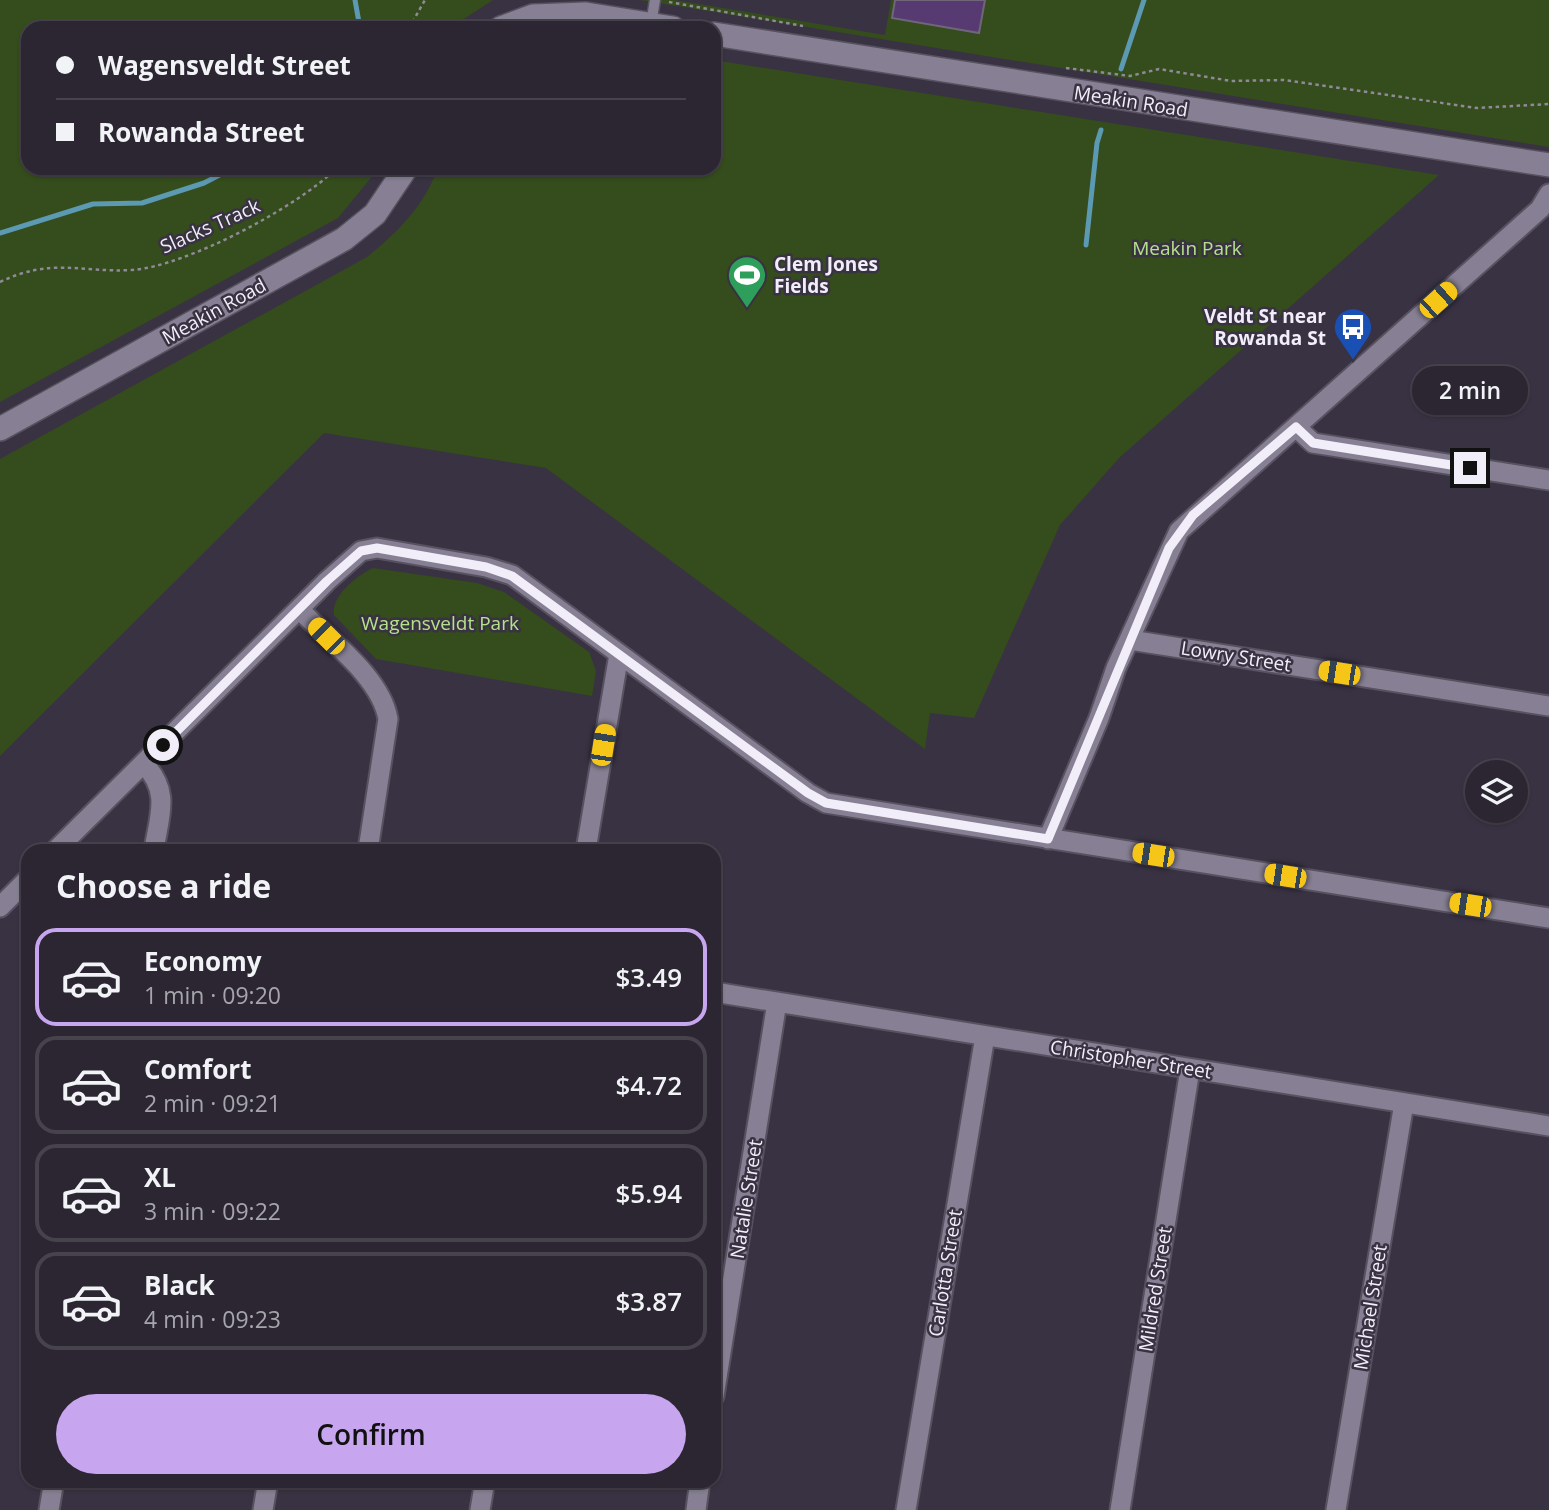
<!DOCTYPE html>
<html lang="en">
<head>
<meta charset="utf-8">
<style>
	body { margin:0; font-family:"Open Sans",sans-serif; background:#37323e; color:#f1f3f6; height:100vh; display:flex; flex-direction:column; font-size:26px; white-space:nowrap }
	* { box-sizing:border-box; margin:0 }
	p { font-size:23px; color:#a6a5ac }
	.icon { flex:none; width:38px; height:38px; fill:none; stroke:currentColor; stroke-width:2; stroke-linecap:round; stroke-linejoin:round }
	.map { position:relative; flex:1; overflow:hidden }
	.details { position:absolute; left:21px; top:844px; width:700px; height:644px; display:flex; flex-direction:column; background:#2b2632; border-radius:21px; box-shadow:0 2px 5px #0004,0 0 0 2px #47434d }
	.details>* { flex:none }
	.hud { position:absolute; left:21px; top:21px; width:700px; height:154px; border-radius:21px; box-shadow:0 2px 5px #0004,0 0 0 2px #47434d; display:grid; align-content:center; height:154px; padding:0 35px; background:#2b2632 }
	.fabs { position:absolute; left:1465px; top:760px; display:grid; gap:14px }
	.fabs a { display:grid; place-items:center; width:63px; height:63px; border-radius:50%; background:#2b2632; box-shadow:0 2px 5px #0004,0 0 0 2px #47434d; font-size:35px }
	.end { position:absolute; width:32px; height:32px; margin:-16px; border:9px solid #f2eef9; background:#111; box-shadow:0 0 0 4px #111 }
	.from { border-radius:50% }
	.bubble { position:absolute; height:49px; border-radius:24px; background:#2b2632; box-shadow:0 2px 5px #0004,0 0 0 2px #47434d; font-size:23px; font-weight:600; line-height:49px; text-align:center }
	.car { position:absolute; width:21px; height:42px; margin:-21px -10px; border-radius:9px; box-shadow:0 0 5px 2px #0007; background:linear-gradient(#f5c518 24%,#345 0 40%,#f5c518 0 76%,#345 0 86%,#f5c518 0) }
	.hud b { display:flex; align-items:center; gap:24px; height:66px; font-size:26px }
	.hud b+b { border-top:2px solid #47434d }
	.hud i { width:18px; height:18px; background:#f1f3f6 }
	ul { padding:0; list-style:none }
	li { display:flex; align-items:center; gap:21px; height:98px; margin:0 14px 10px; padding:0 21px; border:4px solid #47434d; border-radius:21px }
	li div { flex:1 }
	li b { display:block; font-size:26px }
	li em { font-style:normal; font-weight:600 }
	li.on { border-color:#c7a6ef }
	li>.icon { width:63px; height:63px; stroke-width:1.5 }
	h2 { padding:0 35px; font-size:32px; line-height:84px }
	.cta { display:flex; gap:14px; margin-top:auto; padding:14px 35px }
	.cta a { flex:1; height:80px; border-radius:42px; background:#c7a6ef; color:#111; font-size:28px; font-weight:600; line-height:80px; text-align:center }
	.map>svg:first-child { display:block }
</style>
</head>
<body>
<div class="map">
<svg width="1549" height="1510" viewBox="0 0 1549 1510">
	<rect width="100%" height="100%" fill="#393243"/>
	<path fill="#354c1c" d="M0 0H493L450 28H28V168H379L338 218 0 402Z
		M640 0H675L885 35 891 0H895L892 18 978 33 985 0H1549V147Z
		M714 60 1439 175 1119 458 1060 525 974 718 930 713 925 749 546 468 324 433 0 756V459L367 257C399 231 423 207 438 168H714Z
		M373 568 477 583 504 592 589 652 596 671 592 696 376 659 334 615C331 596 356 576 373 568Z"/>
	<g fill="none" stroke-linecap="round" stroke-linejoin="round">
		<path stroke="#5c99b2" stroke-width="5" d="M355 0 360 28
			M1121 69 1144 0
			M0 233 93 204 142 203 204 183 233 168
			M1086 245 1097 143 1101 130"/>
	</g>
	<path fill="#563a71" stroke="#6f6679" stroke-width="2" d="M895 0H985L979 33 892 18Z"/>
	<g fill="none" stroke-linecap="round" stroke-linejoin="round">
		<g stroke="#575160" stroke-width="13">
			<path id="service" d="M651 24 655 0"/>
		</g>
		<g stroke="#575160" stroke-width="23">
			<path id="minor" d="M1296 427 1313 443 1549 480
				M299 609C329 640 381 677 388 719L368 850
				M1130 640 1549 706
				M144 764C171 792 159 816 154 850
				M1048 839 1099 718 1116 668 1179 531 1540 209 1549 194
				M56 850 327 581 361 551 377 548 486 567 512 575 808 793 826 803 1549 918
				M586 850 619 654
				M0 907 28 879
				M714 992 1549 1126
				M714 1396 777 1002
				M49 1510 54 1480
				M263 1510 268 1480
				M480 1510 485 1480
				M696 1510 700 1480
				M906 1510 985 1036
				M1120 1510 1190 1069
				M1336 1510 1404 1103"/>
		</g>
		<g stroke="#575160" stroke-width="26">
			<path id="tertiary" d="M501 28 533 16 586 14 673 28
				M714 34 1549 165
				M0 429 344 239 375 214 406 168"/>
		</g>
		<path stroke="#8f8a98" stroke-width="2.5" stroke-dasharray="3.5 3.5" stroke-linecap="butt" d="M669 2 803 26
			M409 28 425 0
			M1066 68 1130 76 1159 69 1231 81 1284 80 1477 108 1549 104
			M0 282C52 257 81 273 132 270 187 266 297 207 337 168"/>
		<use href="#service" stroke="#878094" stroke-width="10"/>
		<use href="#minor" stroke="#878094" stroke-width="19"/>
		<use href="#tertiary" stroke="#878094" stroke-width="23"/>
	</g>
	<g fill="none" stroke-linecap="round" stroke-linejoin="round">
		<path stroke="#f2eef9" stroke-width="9" d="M163 745 327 581 361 551 377 548 486 567 512 576 808 793 826 803 1048 839 1169 548 1193 515 1296 427 1313 443 1470 468"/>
	</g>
	<defs>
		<g id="stadium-pin" transform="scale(2.0125)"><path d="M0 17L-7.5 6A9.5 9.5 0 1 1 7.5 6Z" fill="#2e9e5b" stroke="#393243"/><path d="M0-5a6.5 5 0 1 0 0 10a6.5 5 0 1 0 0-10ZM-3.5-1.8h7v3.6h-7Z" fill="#fff"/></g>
		<g id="bus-pin" transform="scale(2.0125)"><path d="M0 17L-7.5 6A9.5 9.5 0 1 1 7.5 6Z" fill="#1a4fb4" stroke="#393243"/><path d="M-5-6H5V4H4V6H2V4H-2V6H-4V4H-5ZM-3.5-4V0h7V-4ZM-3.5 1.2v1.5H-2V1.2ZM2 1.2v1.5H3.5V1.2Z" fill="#fff"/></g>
	</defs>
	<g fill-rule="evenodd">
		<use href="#stadium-pin" x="747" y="275"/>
		<use href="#bus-pin" x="1353" y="327"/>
	</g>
	<g text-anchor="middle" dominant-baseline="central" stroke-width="5" stroke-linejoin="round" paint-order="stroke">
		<g font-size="19" fill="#f2eef9" stroke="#393243">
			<text transform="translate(1131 101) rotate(9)">Meakin Road</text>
			<text transform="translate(210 226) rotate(-24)">Slacks Track</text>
			<text transform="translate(214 311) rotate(-29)">Meakin Road</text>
			<text transform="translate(1236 656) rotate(9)">Lowry Street</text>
			<text transform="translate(1131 1059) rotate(9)">Christopher Street</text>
			<text transform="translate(746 1199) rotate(-81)">Natalie Street</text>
			<text transform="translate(945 1273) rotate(-81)">Carlotta Street</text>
			<text transform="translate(1155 1289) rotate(-81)">Mildred Street</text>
			<text transform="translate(1370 1307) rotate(-81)">Michael Street</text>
		</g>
		<g font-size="19" fill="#b5e18a" stroke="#393243">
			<text x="1187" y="248">Meakin Park</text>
			<text x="440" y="623">Wagensveldt Park</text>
		</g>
		<g font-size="19" font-weight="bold" fill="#f2eef9" stroke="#393243" text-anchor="start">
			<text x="774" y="264">Clem Jones<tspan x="774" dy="22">Fields</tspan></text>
			<text x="1326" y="316" text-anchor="end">Veldt St near<tspan x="1326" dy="22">Rowanda St</tspan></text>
		</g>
	</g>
</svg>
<div class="fabs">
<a><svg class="icon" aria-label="layers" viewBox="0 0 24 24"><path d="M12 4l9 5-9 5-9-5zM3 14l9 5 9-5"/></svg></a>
</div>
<i class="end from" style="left:163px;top:745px"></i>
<i class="end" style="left:1470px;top:468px"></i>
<div class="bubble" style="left:1412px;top:366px;width:116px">2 min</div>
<i class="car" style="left:1438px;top:300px;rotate:48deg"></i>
<i class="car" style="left:326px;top:636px;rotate:315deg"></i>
<i class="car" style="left:1339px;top:673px;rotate:279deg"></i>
<i class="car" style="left:603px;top:745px;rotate:9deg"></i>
<i class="car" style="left:1153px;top:855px;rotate:279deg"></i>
<i class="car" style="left:1285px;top:876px;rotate:279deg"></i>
<i class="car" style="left:1470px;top:905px;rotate:279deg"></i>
<div class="hud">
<b><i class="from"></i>Wagensveldt Street</b>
<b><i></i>Rowanda Street</b>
</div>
<section class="details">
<h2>Choose a ride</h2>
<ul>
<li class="on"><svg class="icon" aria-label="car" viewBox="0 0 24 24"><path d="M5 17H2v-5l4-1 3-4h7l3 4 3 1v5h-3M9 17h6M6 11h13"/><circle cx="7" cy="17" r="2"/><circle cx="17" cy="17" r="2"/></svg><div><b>Economy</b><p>1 min · 09:20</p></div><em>$3.49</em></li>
<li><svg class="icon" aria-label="car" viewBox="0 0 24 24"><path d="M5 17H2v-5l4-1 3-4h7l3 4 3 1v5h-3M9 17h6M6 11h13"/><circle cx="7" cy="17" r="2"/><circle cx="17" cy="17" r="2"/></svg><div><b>Comfort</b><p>2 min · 09:21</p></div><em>$4.72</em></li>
<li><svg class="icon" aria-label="car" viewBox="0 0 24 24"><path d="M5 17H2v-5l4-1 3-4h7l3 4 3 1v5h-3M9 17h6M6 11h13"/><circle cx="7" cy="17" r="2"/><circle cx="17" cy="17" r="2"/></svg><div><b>XL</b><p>3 min · 09:22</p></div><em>$5.94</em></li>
<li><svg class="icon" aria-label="car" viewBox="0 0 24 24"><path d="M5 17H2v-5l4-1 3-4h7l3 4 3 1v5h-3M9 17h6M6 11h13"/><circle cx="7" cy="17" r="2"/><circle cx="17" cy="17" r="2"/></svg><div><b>Black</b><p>4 min · 09:23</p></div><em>$3.87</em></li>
</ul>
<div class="cta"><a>Confirm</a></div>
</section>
</div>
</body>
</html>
